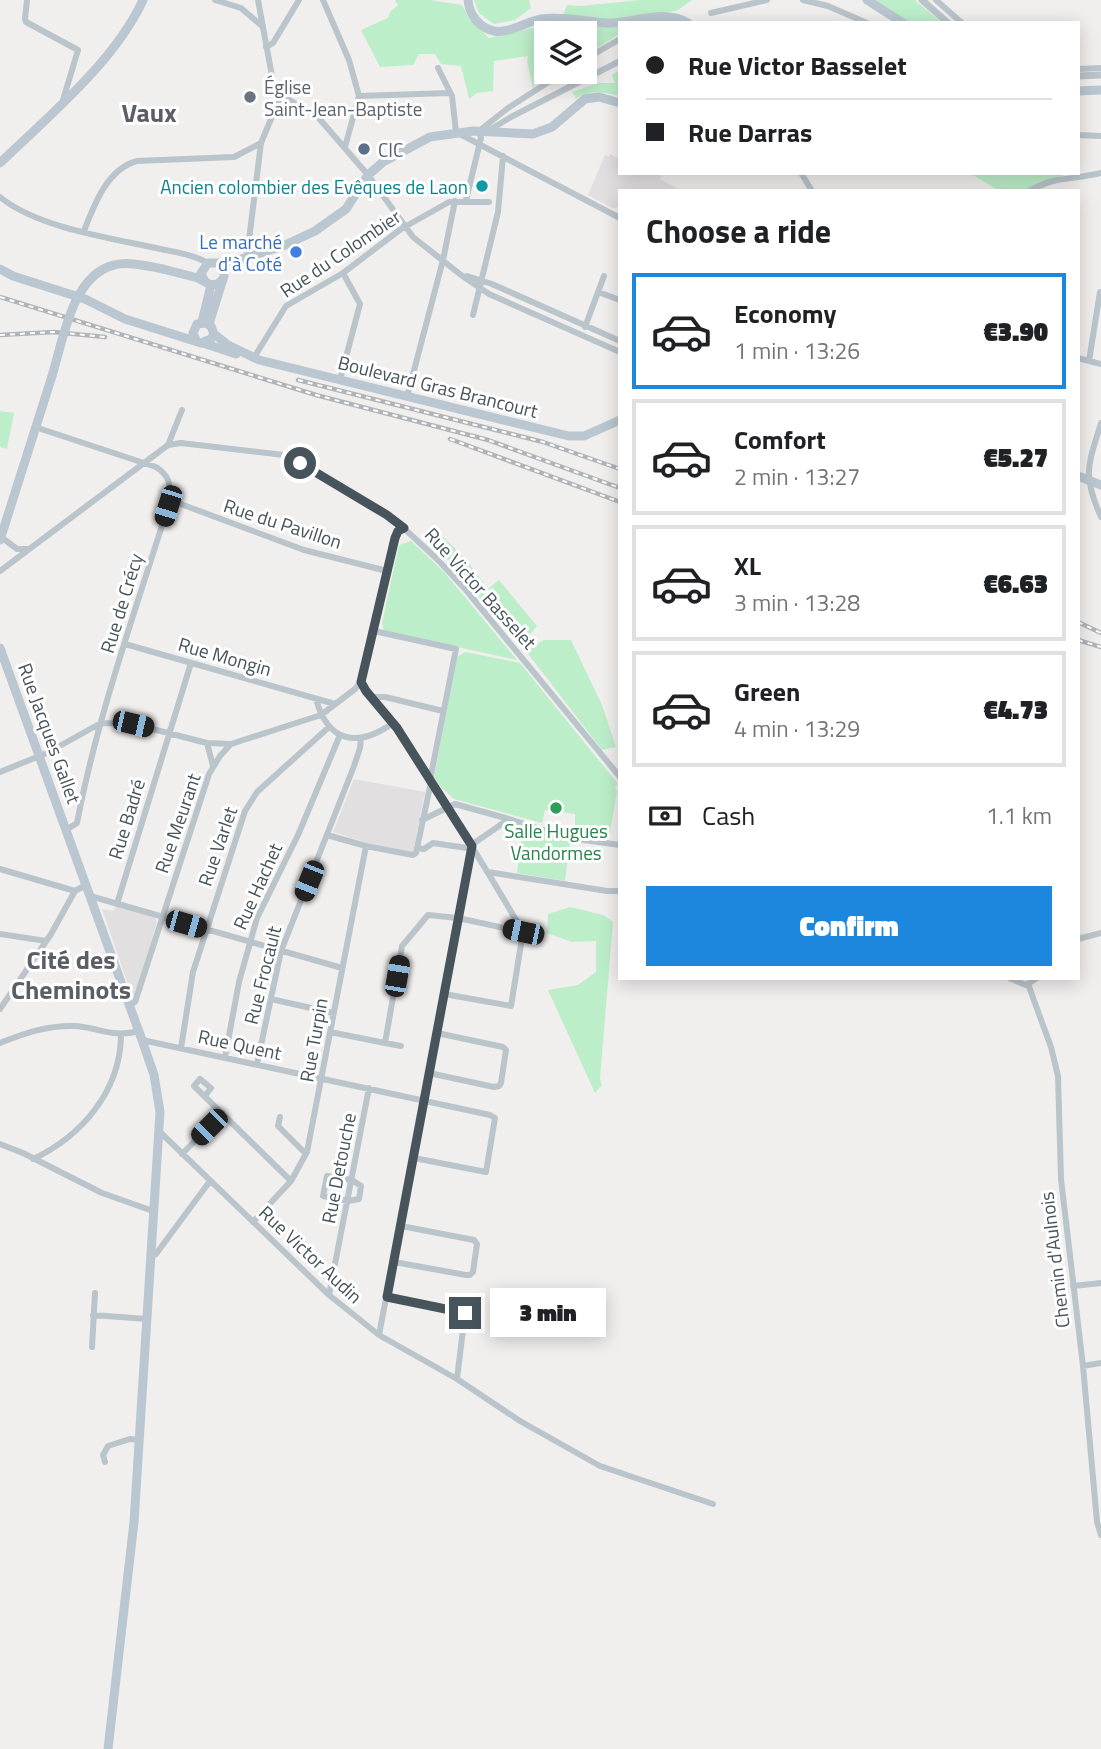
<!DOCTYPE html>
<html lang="en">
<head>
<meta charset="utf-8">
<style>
	body { margin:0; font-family:"Titillium Web",sans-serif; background:#f6f6f6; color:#202124; height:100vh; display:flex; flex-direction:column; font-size:26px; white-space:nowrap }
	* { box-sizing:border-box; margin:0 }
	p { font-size:23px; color:#757577 }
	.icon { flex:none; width:38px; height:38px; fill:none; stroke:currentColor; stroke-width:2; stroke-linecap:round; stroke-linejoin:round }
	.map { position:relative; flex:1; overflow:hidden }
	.panel { position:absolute; left:618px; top:189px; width:462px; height:791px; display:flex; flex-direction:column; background:#fff; border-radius:0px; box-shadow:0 4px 18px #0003 }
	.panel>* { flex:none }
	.banner { position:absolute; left:618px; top:21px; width:462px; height:154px; border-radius:0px; box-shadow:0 4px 18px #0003; display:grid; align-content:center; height:154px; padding:0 28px; background:#fff }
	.buttons { position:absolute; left:534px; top:21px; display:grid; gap:14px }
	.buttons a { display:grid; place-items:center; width:63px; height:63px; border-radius:0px; background:#fff; box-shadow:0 4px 18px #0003; font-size:35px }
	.end { position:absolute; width:32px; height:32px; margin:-16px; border:9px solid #47545b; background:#fff; box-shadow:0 0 0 4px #fff }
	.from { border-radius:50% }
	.bubble { position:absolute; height:49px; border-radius:0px; background:#fff; box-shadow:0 4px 18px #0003; font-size:23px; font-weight:800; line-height:49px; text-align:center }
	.car { position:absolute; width:21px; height:42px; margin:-21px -10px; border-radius:9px; box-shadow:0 0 5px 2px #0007; background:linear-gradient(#222 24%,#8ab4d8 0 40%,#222 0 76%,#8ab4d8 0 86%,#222 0) }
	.banner b { display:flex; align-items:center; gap:24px; height:66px; font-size:26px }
	.banner b+b { border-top:2px solid #e0e0e0 }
	.banner i { width:18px; height:18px; background:#202124 }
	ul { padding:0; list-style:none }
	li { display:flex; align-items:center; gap:21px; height:116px; margin:0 14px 10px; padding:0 14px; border:4px solid #e0e0e0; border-radius:0px }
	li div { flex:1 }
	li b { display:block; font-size:26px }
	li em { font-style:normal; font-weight:800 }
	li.on { border-color:#1c87dd }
	li>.icon { width:63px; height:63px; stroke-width:1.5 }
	h2 { padding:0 28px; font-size:32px; line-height:84px }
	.pay { display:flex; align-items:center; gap:18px; height:77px; padding:0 28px; font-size:26px }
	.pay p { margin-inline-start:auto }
	.action { display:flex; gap:14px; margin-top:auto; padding:14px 28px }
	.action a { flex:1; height:80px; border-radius:0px; background:#1c87dd; color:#fff; font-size:28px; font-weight:800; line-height:80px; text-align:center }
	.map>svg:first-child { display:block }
</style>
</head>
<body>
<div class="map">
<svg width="1101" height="1749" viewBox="0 0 1101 1749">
	<rect width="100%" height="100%" fill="#f1eeee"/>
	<path fill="#e2dfe0" d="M610 154 619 159 620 173H663L660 179 678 189 677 191H620L619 207 612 208 588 195 605 155 609 157Z
		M354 779 425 792 413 852 367 843 333 832Z
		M115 905 154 917 157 922 135 996H132L102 909 114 911Z"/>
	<path fill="#bdeeca" d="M395 0H430L462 5 469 18 489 38 561 21 567 5 581 6 639 0H692L678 10 620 23 619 34 585 56 584 33H546V72H560L555 75 549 73 537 82 533 88 527 61 528 56 494 61 493 91 477 93 469 99 461 66 441 64 435 54H419L413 65 380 67 361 30 388 18 390 12 398 5Z
		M474 0H529L531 8 515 20 494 24 479 13Z
		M874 0H915L942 23H910Z
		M619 70V96C603 92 590 90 576 99L572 92 598 83H615L612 75Z
		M970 173H1067L1040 191H999Z
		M0 411 14 413 7 449 0 447Z
		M443 537 463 556 488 589 499 580 537 626 521 645 441 552 429 541Z
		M411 541 444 572 517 660 384 631 382 623 399 545Z
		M544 640H571L602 705 616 747 602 750 526 651Z
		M465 652 520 663 618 784 615 787 617 791 609 838 575 833V814L545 810 542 823 454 799 441 787 434 777 457 657Z
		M532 828 570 842 565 881 517 873 523 830 529 831Z
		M570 907 603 915 613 922 600 1079 602 1085 595 1093 548 990 578 985 596 972V941L572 942 547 933 548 914Z"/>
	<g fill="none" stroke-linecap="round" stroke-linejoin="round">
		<path stroke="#bac4cb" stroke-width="6" d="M27 0 25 19 26 22 78 50 63 100
			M215 0 241 8 262 26
			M258 0 274 87 281 95 317 116 368 175 413 237 461 275 489 294 620 352
			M323 0 349 60 359 96 345 147
			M803 0 828 6 867 23
			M936 0 962 23
			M711 13 767 0
			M266 47 273 43 299 0
			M584 60 620 39
			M438 68 452 96 456 132 620 218
			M1078 69 1101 68
			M359 96 449 93
			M488 131 511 117 620 61
			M1078 135 1101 136
			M801 173 812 191
			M1029 191C1054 176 1074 180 1101 173
			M0 197C36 227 109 238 156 248 174 252 192 254 208 263
			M466 200 481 138 479 131 508 108 564 72
			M84 231C94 205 107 169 137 161L234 157 261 143
			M247 256 261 143 281 95
			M467 276 492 284 620 341
			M598 292 620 300
			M473 315 498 212 503 156
			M585 327 604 276
			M1078 358 1101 364
			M253 359 286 306 343 273 401 229 449 202H489
			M1089 361 1100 292
			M340 380 360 304 343 273
			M407 397 443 260 455 201
			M1101 423C1088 466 1082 474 1101 517
			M35 427 156 467C170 476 170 484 170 500 137 607 98 713 77 823L66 830
			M168 445 182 410
			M170 500 304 550 387 571
			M404 528 398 531 395 538 361 682C371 700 387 712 397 729 441 796 483 863 523 932
			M1 537 17 549H29
			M0 571 168 445 181 443 284 455 395 520 437 559 466 590 620 777
			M374 631 456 649 430 780
			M125 644 335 704
			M371 697H385L443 711
			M316 699C328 743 358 748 393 723
			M207 743 213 766
			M0 772 47 753 101 723 133 724 207 743 231 744
			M422 820 455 804 509 819
			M327 835 366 846 413 855 416 853 431 782
			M417 848 424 849 433 843 467 848 509 819 569 838 620 845
			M0 869 75 891 86 885
			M488 872 607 891H620
			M90 896 342 968
			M117 904 191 663
			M0 934 46 941
			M1078 939 1101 933
			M1009 978 1026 985 1037 978
			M1028 984 1051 1047 1058 1076 1061 1179 1083 1366 1097 1522 1101 1535
			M444 994 511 1006 523 932
			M271 999 333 1013
			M130 1005 135 1002 209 774 220 756 231 744 321 715 355 689 361 682
			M0 1009 51 934 75 891
			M330 1032 385 1043 402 946 428 915 458 918 523 932
			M142 1040 490 1115 495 1118 486 1172 414 1158
			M0 1043C25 1033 48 1025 75 1026 101 1028 112 1038 139 1031
			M385 1043 401 1046
			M181 1048 193 972 245 811 257 792 329 727
			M225 1057 239 982 257 918 298 835 340 735
			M257 1064 281 951 354 766 360 748 361 739
			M429 1073 494 1087 499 1086 501 1083 506 1050 503 1047 437 1033
			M205 1096 211 1088 200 1079 194 1086 291 1181
			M280 1117 278 1126 303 1151 307 1152
			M160 1132 329 1295 379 1335 457 1379 520 1421 600 1466 713 1504
			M0 1144 23 1153 102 1193 153 1211
			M182 1154 222 1113
			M33 1159C82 1136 120 1091 121 1036
			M327 1176 352 1180 361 1186 359 1199 348 1201 323 1196Z
			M253 1222 291 1181 307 1152 366 846
			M151 1257 156 1254 210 1181
			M394 1262 466 1275H470L473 1272 477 1244 474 1240 401 1226
			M1073 1286 1101 1283
			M329 1295 369 1088
			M387 1297 465 1313 457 1379
			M93 1315 147 1319
			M379 1335 472 846
			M92 1347 95 1293
			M1083 1366 1101 1363
			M105 1462 103 1455 108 1446 130 1439 139 1440"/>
		<path stroke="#bac4cb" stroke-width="7" d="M922 0 948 23
			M1078 76 1101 75"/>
		<path stroke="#bac7d0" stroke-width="9" d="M468 0C469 14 479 28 494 31 510 34 526 21 542 19 564 16 586 22 607 23 634 24 663 8 688 23
			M867 0 903 23
			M1078 91 1101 90
			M0 163C49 116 115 61 143 0
			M0 269 13 276 85 299 125 319 201 343 211 339 214 334 211 326 205 323 197 324 193 333 196 340
			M163 269 198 278 211 285 218 284 223 279
			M205 282 201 273 208 263H229L283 246 315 231 346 209 368 175 383 162 430 137 473 131 533 134 552 127 585 99 599 97 620 103
			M202 322 211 285
			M209 324 224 276 223 267 218 263
			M214 334 228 345 259 360 569 436H584L620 420
			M203 343 236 354
			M1078 476 1101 485
			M0 540 52 376
			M0 648 142 1040 154 1075 160 1112 134 1522 108 1749"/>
		<g stroke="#b0b4b8" stroke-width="4.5">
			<path id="rail" d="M0 297 316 395 488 440 620 488
				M0 335 54 332 105 337
				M298 380 543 442 620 469
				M450 439 620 502
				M1078 622 1101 633
				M1078 640 1101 647"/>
		</g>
		<use href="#rail" stroke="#fff" stroke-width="2" stroke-dasharray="5" stroke-linecap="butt"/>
		<path stroke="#bac7d0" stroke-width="9" d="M52 376C63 341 72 275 114 265 129 261 147 266 163 269"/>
	</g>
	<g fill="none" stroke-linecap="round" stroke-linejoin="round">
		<path stroke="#47545b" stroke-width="9" d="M300 463 387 515 404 528 398 531 395 538 361 682 366 691 397 728 472 846 387 1297 465 1313"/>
	</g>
	<circle fill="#6b7280" stroke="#fff" stroke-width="2.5" cx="250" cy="97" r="7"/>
	<circle fill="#5c6f8a" stroke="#fff" stroke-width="2.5" cx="364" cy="149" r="7"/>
	<circle fill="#0f9aa8" stroke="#fff" stroke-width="2.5" cx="482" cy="186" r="7"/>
	<circle fill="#3f7fe0" stroke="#fff" stroke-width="2.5" cx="296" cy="252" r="7"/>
	<circle fill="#2e9e5b" stroke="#fff" stroke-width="2.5" cx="556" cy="808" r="7"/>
	<g text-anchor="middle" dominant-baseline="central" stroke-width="6" stroke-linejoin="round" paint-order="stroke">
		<g font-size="19" fill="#5b616d" stroke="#fff" text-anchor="start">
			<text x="264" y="86">Église<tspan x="264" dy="22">Saint-Jean-Baptiste</tspan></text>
		</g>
		<g font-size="19" fill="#4e5e75" stroke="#fff" text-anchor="start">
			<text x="378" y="149">CIC</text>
		</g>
		<g font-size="19" fill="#0d838f" stroke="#fff" text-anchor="end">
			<text x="468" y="186">Ancien colombier des Evêques de Laon</text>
		</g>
		<g font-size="19" fill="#366cbe" stroke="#fff" text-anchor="end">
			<text x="282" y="241">Le marché<tspan x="282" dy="22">d'à Coté</tspan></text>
		</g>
		<g font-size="19" fill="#47545b" stroke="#fff">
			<text transform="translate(340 253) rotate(-34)">Rue du Colombier</text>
			<text transform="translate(438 386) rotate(14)">Boulevard Gras Brancourt</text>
			<text transform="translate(283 523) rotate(18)">Rue du Pavillon</text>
			<text transform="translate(481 588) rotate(48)">Rue Victor Basselet</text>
			<text transform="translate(121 603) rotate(-73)">Rue de Crécy</text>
			<text transform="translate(225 656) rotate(16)">Rue Mongin</text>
			<text transform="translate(50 733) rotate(70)">Rue Jacques Gallet</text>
			<text transform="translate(126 819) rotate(-73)">Rue Badré</text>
			<text transform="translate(177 823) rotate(-71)">Rue Meurant</text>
			<text transform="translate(217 846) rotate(-71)">Rue Varlet</text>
			<text transform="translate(257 886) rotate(-66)">Rue Hachet</text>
			<text transform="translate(262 975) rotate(-76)">Rue Frocault</text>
			<text transform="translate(313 1040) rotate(-80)">Rue Turpin</text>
			<text transform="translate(240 1044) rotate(12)">Rue Quent</text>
			<text transform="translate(338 1168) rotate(-79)">Rue Detouche</text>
			<text transform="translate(311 1254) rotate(43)">Rue Victor Audin</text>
			<text transform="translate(1054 1260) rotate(-97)">Chemin d'Aulnois</text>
		</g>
		<g font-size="19" fill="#27864d" stroke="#fff">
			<text x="556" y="830">Salle Hugues<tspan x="556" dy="22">Vandormes</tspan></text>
		</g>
		<g font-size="26" font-weight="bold" fill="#5b5f63" stroke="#fff">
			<text x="149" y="112">Vaux</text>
			<text x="71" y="959">Cité des<tspan x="71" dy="30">Cheminots</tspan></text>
		</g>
	</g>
</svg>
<div class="buttons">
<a><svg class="icon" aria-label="layers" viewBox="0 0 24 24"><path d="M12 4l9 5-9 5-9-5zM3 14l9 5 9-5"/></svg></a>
</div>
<i class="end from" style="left:300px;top:463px"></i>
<i class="end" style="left:465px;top:1313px"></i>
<div class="bubble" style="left:490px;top:1288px;width:116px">3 min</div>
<i class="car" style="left:168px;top:506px;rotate:197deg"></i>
<i class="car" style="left:133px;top:724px;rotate:103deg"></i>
<i class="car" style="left:309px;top:881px;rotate:202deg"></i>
<i class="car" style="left:186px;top:924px;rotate:106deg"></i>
<i class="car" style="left:523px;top:932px;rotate:282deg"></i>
<i class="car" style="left:397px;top:976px;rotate:10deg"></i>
<i class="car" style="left:209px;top:1127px;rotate:225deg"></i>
<div class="banner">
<b><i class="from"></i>Rue Victor Basselet</b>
<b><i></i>Rue Darras</b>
</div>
<section class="panel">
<h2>Choose a ride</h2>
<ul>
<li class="on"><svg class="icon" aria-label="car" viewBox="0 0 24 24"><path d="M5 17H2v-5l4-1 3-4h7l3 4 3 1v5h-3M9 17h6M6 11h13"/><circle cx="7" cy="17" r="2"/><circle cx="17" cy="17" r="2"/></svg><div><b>Economy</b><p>1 min · 13:26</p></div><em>€3.90</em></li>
<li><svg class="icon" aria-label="car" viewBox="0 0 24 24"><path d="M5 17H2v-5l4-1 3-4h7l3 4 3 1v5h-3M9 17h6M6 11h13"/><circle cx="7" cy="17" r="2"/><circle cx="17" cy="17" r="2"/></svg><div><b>Comfort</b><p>2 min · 13:27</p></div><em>€5.27</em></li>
<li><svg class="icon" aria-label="car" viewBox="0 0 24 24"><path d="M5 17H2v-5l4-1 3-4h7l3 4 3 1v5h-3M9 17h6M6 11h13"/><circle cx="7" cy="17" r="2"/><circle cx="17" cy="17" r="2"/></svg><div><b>XL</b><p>3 min · 13:28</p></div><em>€6.63</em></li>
<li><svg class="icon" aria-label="car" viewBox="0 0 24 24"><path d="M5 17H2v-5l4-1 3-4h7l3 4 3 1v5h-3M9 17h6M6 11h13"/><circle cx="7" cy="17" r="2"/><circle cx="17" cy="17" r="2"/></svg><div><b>Green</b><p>4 min · 13:29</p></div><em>€4.73</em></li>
</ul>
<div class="pay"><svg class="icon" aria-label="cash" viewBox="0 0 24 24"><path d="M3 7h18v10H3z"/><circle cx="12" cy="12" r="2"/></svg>Cash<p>1.1 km</p></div>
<div class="action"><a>Confirm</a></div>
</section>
</div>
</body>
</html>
